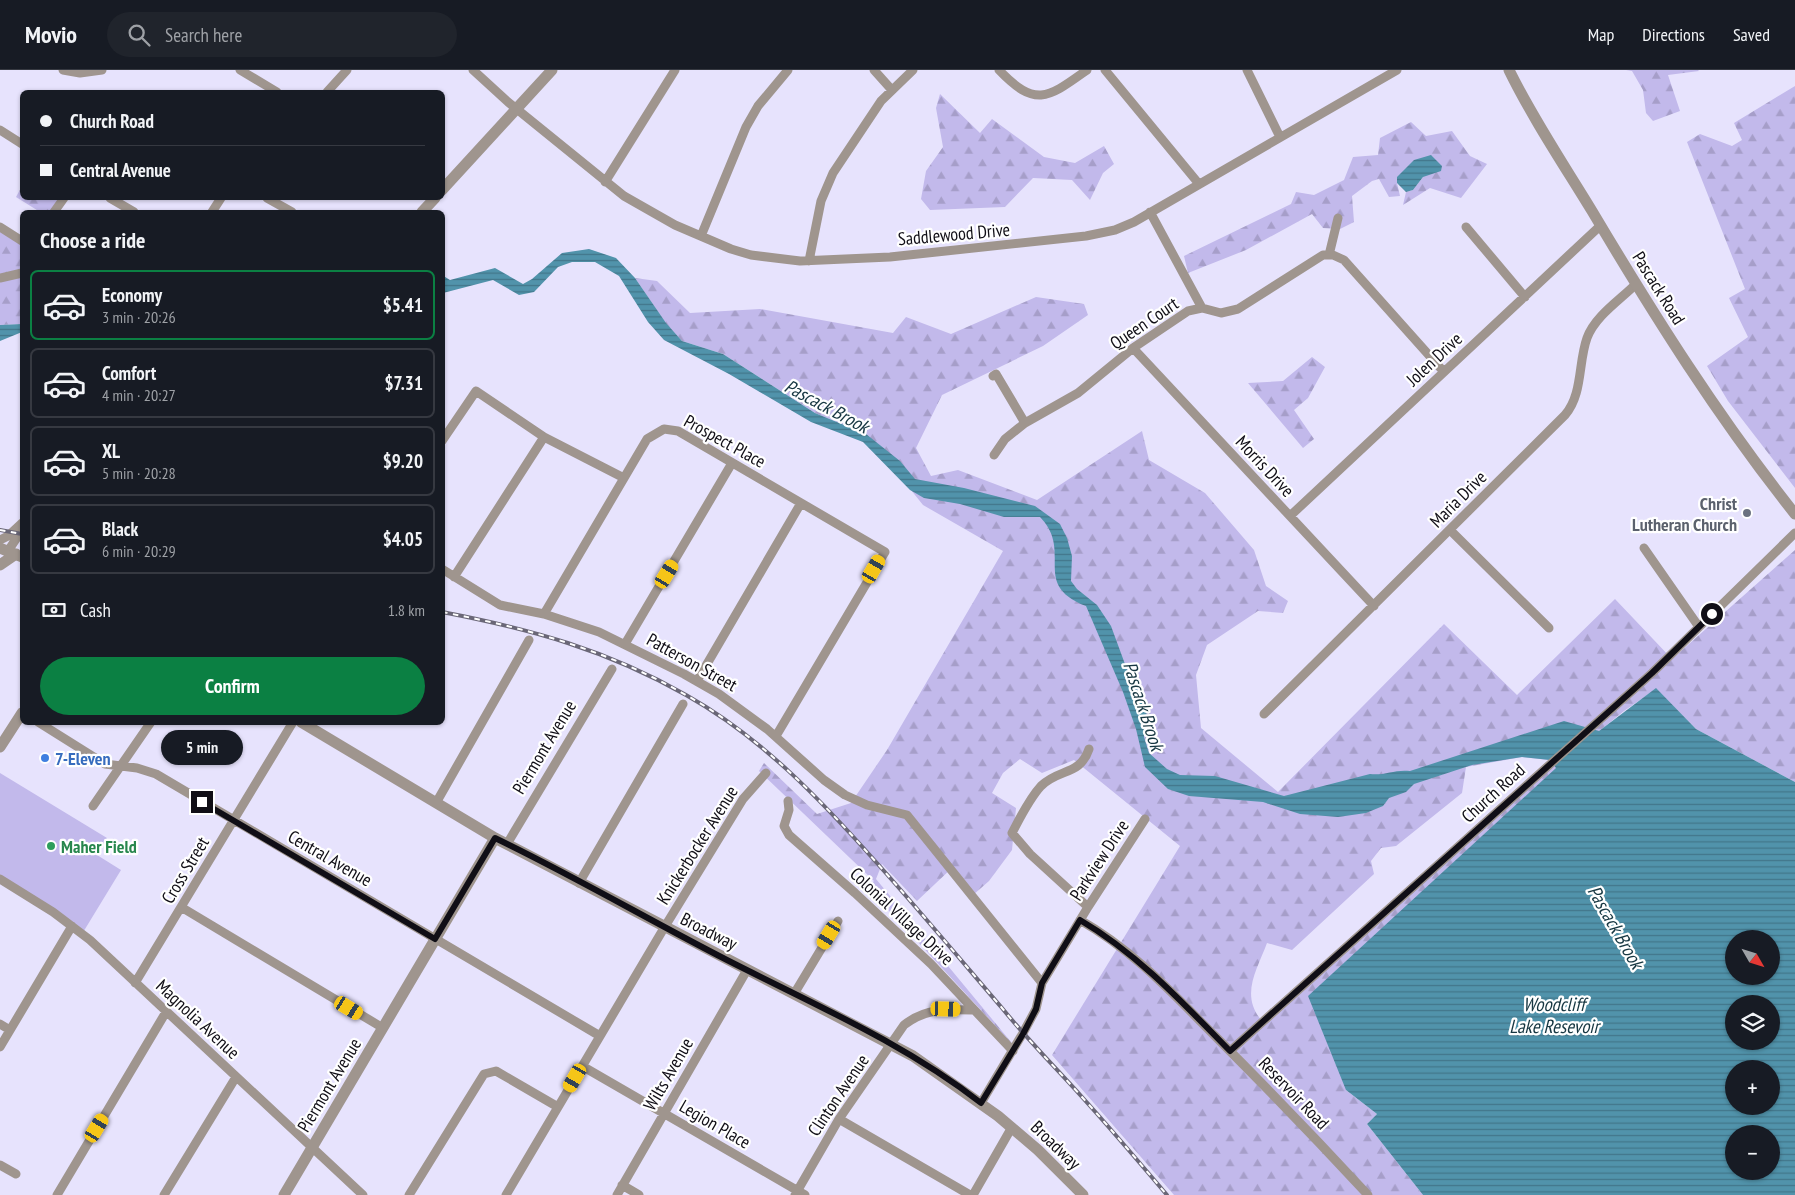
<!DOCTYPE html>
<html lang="en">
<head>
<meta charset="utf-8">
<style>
	body { margin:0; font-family:"PT Sans Narrow",sans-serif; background:#20242c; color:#f1f3f6; height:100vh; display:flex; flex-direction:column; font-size:19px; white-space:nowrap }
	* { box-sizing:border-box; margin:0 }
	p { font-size:16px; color:#9ea1a6 }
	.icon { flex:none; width:28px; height:28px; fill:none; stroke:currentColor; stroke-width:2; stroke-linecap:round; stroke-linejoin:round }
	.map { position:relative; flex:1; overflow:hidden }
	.drawer { position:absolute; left:20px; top:140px; width:425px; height:515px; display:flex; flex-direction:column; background:#171b24; border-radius:8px; box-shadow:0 1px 4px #0004 }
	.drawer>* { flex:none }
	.top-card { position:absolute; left:20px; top:20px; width:425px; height:110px; border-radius:8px; box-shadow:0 1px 4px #0004; display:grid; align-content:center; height:110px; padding:0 20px; background:#171b24 }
	.needle { width:32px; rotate:129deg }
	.buttons { position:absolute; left:1725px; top:860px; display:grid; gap:10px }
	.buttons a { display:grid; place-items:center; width:55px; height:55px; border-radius:50%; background:#171b24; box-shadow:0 1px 4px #0004; font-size:25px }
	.end { position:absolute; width:22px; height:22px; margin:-11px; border:6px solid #100e16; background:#fff; box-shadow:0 0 0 2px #fff }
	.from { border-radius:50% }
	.bubble { position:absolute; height:35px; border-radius:18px; background:#171b24; box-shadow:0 1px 4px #0004; font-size:16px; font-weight:800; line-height:35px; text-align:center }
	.car { position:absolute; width:15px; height:30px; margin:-15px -8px; border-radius:6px; box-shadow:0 0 4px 1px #0007; background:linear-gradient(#f5c518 24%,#345 0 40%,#f5c518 0 76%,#345 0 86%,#f5c518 0) }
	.top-card b { display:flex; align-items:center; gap:18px; height:48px; font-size:19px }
	.top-card b+b { border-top:1px solid #363941 }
	.top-card i { width:12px; height:12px; background:#f1f3f6 }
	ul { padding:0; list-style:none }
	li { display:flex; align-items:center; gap:15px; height:70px; margin:0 10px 8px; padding:0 10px; border:2px solid #363941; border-radius:8px }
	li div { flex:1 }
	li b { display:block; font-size:19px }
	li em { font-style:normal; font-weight:800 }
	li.active { border-color:#0b8043 }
	li>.icon { width:45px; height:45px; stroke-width:1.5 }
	h2 { padding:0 20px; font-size:22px; line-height:60px }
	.pay { display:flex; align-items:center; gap:12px; height:55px; padding:0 20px; font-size:19px }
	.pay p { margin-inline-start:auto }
	.button { display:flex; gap:10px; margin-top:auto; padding:10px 20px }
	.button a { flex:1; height:58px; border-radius:30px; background:#0b8043; color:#fff; font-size:20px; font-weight:800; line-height:58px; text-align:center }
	header { display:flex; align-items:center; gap:30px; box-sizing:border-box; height:70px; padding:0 25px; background:#171b24; border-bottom:1px solid #363941 }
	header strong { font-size:24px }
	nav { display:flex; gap:28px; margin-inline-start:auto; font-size:18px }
	.search { width:350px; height:45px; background:#20242c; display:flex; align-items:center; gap:12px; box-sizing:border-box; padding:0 18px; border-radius:28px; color:#9ea1a6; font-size:19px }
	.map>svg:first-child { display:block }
</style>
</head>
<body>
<header>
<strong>Movio</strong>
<div class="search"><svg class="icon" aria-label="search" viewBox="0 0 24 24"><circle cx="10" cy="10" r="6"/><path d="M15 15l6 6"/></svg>Search here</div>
<nav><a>Map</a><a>Directions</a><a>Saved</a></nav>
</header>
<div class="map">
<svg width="1795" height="1125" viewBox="0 0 1795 1125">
	<defs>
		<pattern id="forest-firs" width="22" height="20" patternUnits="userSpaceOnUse" patternTransform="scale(1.25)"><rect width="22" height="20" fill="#c2b9eb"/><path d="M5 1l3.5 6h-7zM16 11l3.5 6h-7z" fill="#a69ec9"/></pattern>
		<pattern id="water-rules" width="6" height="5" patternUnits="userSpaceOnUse" patternTransform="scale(1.25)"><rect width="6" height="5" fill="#5193ab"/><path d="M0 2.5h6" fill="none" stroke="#42768a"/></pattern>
	</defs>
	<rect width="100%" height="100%" fill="#e7e3fd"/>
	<path fill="url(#forest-firs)" fill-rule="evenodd" d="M1626 0H1698L1699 1 1668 5 1680 41 1653 51 1646 43 1643 20 1632 1Z
		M1795 16V418L1728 331 1707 296 1748 267 1729 228 1745 219 1687 72 1700 64 1732 76 1742 70 1734 53Z
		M940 24 980 63 992 49 1044 87 1075 93 1104 76 1114 94 1103 103 1090 130 1072 110 1033 108 1005 137 930 140 921 129 926 101 943 77 936 38Z
		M1411 52 1426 66 1452 61 1470 86 1487 94 1461 128 1430 118 1403 135 1406 122 1413 120 1423 107 1397 113 1400 126 1389 127 1379 109 1372 111 1352 126 1354 152 1340 159 1323 158 1312 144 1246 180 1188 203 1184 186 1291 134 1296 122 1314 125 1344 110 1353 87 1378 85 1380 68Z
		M22 116V128H67L58 142H40L16 127Z
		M0 158 22 172V254L0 255Z
		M635 208 657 211 690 243 760 239 893 263 906 247 951 264 1036 227 1084 234 1088 245 1043 276 942 325 916 378 931 406 958 400 1037 430 1142 361 1149 390 1205 423 1254 480 1266 516 1288 531 1283 543 1258 541 1207 575 1196 605 1201 658 1278 722 1444 554 1517 625 1615 529 1672 589 1795 480V712L1696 659 1656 619 1624 641 1566 688 1346 1020 1377 1044 1367 1054 1423 1125H1174L1052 985 1180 776 1074 690 1042 703 1020 689 1003 703 992 723 1016 738 1012 780 989 811 973 825 953 797 917 831 882 794 876 809 1016 978 867 817 874 811 759 701 764 693 817 744 851 733 887 680 1003 481 923 435 866 364 815 343 723 284 682 271 666 254ZM1522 687 1549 690 1263 952C1239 926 1257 900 1267 873L1292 880 1374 804 1371 791 1381 778 1396 776 1462 723 1466 697Z
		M1312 287 1325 297 1308 328 1294 340 1314 369 1303 378 1248 313 1283 311Z"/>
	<path fill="#c2b9eb" d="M0 703 107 768 97 785 121 800 82 864 0 810Z"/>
	<path fill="url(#water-rules)" fill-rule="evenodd" d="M1431 85 1442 96 1441 101 1423 107 1413 120 1406 122 1397 113V107L1414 90Z
		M589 179 616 188 635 208 666 253 682 271 723 284 815 343 866 364 900 391 915 409 964 418 1035 436 1060 454 1067 468 1072 486 1071 511 1077 519 1097 535 1111 556 1129 605 1147 637 1144 667 1149 683 1167 699 1180 705 1215 706 1284 726 1370 704C1384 706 1395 699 1410 701L1564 651 1599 661 1656 618 1696 659 1795 712V1125H1423L1367 1054 1377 1044 1346 1020 1308 926 1556 698 1550 690 1522 687 1472 695 1414 714 1406 722 1389 728 1383 736 1366 743 1338 747 1300 744 1263 732 1189 726 1168 719 1145 697 1136 659 1123 622 1086 536C1030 514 1074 482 1040 447H1004L960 434 924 428 910 420 863 372 811 352 729 304 664 270 648 252 619 206 595 192H572L558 197 534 222 519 225 493 210 443 223 442 205 450 210 495 198 523 214 532 209 562 183ZM1734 869H1771V906H1734ZM1734 934H1771V971H1734ZM1734 999H1771V1036H1734ZM1734 1064H1771V1101H1734Z
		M22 254V262L0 271V255Z"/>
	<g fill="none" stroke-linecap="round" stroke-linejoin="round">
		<path stroke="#9f958e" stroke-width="9" d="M63 0 80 3 102 0
			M240 0 277 22
			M473 0 508 32 624 126 675 155 731 179 751 185 800 191 890 187 1086 166 1115 160 1134 152 1397 0
			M874 0 891 19
			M999 0C1036 39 1049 27 1087 0
			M1105 0 1199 114
			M1247 0 1280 67
			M327 22 347 0
			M0 60 22 74
			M605 112 675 0
			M110 128 134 142
			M267 128 292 142
			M54 142 64 128
			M212 142 221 128
			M1150 142 1202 238
			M0 157 22 171
			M1466 157 1525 227
			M701 166 746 57 758 36 788 0
			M1329 185 1338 148
			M809 191 821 131 833 103 881 31 913 0
			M0 208 22 203
			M1133 278 1374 536
			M993 306 996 304 1025 353
			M442 371 476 321 544 367 624 408
			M994 385 1005 369 1025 353 1078 323 1133 278 1188 241 1202 238 1221 243 1238 239 1323 185H1333L1344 190 1444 302
			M1290 446 1600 156
			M1450 460 1549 558
			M0 470 8 466 22 453
			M1644 478 1699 557
			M8 481 22 460
			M442 499 500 535 544 544 599 562 684 604 719 624 767 659 824 710 845 725 867 735 907 745 1042 913
			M454 507 544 367
			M544 544 647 369 664 359 678 361 885 482 776 666
			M625 574 732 393
			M697 611 801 433
			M1264 644 1565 345C1583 324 1578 293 1587 268 1595 246 1620 230 1636 214
			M38 652 105 694 137 698 156 704 600 966
			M788 731 789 740 784 756 789 765 855 823 931 894 1013 981
			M436 733 529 570
			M93 736 151 652
			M507 774 612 599
			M0 809 53 842 90 870 363 1125
			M579 813 683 634
			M181 837 383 958
			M1088 837 1030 784 1012 763C1020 748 1029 729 1041 716 1059 698 1080 706 1089 679
			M1080 850C1133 880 1172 923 1215 966 1267 1018 1318 1071 1368 1125
			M135 913 293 652
			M794 924 838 851
			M0 954 10 960
			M0 977 72 856
			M1230 981 1652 603 1795 463
			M582 996 805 1125
			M981 1033 1023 963 1036 939 1042 913 1088 837 1145 749
			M839 1049 970 1125
			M0 1095 16 1104
			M622 1115 639 1125
			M57 1125 166 942
			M164 1125 236 1007
			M409 1125 484 1004 496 1001 558 1037
			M506 1125 664 858 743 729 766 703
			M617 1125 747 900
			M795 1125 839 1049 904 955C926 938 947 939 973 940
			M973 1125 1012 1057"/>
		<path stroke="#9f958e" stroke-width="11" d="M1509 0C1533 49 1564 95 1592 141 1655 247 1718 347 1795 444
			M442 120 552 0
			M422 142 435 128
			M0 478 22 487
			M0 495 16 484
			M301 652 495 768 913 986 998 1046 1038 1080 1083 1125
			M0 677 22 643
			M284 1125 495 768"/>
		<g stroke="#6a6777" stroke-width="4">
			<path id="rail" d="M0 460 22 464
				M442 542C531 559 607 580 686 625 761 667 820 729 876 792 919 840 960 889 1002 938 1027 969 1055 997 1082 1027 1111 1059 1139 1092 1167 1125"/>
		</g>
		<use href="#rail" stroke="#fff" stroke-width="2" stroke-dasharray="5.5" stroke-linecap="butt"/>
	</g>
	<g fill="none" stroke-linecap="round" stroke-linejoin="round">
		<path stroke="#100e16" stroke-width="6" d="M202 732 435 869 495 768C574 806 649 850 727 890 813 934 904 973 981 1033L1023 964 1036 939 1042 913 1080 850C1138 884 1183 933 1230 981L1652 603 1712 544"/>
	</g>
	<circle fill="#6b7280" stroke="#fff" stroke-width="2" cx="1747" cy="443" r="5"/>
	<circle fill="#3f7fe0" stroke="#fff" stroke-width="2" cx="45" cy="688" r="5"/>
	<circle fill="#2e9e5b" stroke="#fff" stroke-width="2" cx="51" cy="776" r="5"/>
	<g text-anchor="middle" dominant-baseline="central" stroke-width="4.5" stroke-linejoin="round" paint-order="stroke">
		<g font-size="18" fill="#100e16" stroke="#fff">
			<text transform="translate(954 164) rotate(-5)">Saddlewood Drive</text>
			<text transform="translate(1659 218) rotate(58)">Pascack Road</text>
			<text transform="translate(1144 253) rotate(-34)">Queen Court</text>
			<text transform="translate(1434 289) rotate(-43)">Jolen Drive</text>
			<text transform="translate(725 371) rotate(29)">Prospect Place</text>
			<text transform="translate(1265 396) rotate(47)">Morris Drive</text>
			<text transform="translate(1458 429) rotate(-45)">Maria Drive</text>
			<text transform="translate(692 592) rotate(29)">Patterson Street</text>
			<text transform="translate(544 677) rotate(-59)">Piermont Avenue</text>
			<text transform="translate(1493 723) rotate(-42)">Church Road</text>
			<text transform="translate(697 775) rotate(-58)">Knickerbocker Avenue</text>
			<text transform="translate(330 788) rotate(30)">Central Avenue</text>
			<text transform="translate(1099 790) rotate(-57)">Parkview Drive</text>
			<text transform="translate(185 800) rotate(-59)">Cross Street</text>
			<text transform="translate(902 846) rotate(43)">Colonial Village Drive</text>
			<text transform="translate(709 861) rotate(27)">Broadway</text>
			<text transform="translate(198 949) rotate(43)">Magnolia Avenue</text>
			<text transform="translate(668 1004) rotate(-60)">Wilts Avenue</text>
			<text transform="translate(329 1015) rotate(-59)">Piermont Avenue</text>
			<text transform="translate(1294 1023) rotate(46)">Reservoir Road</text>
			<text transform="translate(838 1025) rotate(-56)">Clinton Avenue</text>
			<text transform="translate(715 1054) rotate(30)">Legion Place</text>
			<text transform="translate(1056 1075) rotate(44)">Broadway</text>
		</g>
		<g font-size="18" font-weight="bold" fill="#5b616d" stroke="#fff" text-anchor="end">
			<text x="1737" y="433">Christ<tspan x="1737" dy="21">Lutheran Church</tspan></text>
		</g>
		<g font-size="18" font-weight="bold" fill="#366cbe" stroke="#fff" text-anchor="start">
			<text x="55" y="688">7-Eleven</text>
		</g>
		<g font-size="18" font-weight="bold" fill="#27864d" stroke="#fff" text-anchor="start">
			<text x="61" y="776">Maher Field</text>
		</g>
		<g font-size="19" font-style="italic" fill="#173742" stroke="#fff">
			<text transform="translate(827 336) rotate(28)">Pascack Brook</text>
			<text transform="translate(1144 636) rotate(72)">Pascack Brook</text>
			<text transform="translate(1616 857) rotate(60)">Pascack Brook</text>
			<text x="1554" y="934">Woodcliff<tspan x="1554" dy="22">Lake Resevoir</tspan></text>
		</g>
	</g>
</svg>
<div class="buttons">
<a><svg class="needle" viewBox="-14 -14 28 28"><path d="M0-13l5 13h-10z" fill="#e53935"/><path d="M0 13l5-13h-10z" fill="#9ea1a6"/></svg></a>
<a><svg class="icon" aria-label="layers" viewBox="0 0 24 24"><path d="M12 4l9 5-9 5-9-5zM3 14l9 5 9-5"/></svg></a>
<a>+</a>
<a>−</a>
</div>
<i class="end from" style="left:1712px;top:544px"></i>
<i class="end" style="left:202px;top:732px"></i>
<div class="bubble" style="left:161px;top:660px;width:82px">5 min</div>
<i class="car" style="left:874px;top:499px;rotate:30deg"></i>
<i class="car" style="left:667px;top:504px;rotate:31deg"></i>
<i class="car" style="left:829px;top:865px;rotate:211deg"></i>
<i class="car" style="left:349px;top:938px;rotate:121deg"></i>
<i class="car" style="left:946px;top:939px;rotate:92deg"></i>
<i class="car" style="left:575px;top:1008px;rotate:210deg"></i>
<i class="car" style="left:97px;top:1058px;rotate:31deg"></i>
<div class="top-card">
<b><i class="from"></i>Church Road</b>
<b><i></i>Central Avenue</b>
</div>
<section class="drawer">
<h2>Choose a ride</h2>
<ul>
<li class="active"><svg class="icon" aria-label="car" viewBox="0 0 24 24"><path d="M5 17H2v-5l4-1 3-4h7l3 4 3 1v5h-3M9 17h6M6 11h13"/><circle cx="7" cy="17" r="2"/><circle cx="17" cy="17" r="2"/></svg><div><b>Economy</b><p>3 min · 20:26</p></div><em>$5.41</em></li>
<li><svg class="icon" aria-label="car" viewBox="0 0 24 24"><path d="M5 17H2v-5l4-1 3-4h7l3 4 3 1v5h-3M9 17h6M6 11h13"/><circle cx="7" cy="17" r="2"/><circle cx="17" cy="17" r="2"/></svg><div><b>Comfort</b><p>4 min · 20:27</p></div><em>$7.31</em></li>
<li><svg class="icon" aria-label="car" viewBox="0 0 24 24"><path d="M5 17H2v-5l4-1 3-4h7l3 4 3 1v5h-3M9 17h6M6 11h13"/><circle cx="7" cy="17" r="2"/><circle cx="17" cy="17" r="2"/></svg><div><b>XL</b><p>5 min · 20:28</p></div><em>$9.20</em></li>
<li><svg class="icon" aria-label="car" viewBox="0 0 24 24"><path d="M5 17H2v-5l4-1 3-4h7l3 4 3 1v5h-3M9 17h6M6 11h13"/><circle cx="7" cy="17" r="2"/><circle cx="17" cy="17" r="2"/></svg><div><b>Black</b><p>6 min · 20:29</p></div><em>$4.05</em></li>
</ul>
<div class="pay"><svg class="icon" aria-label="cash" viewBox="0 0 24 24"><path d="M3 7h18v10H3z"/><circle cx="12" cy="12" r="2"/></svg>Cash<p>1.8 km</p></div>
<div class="button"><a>Confirm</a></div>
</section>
</div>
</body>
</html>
